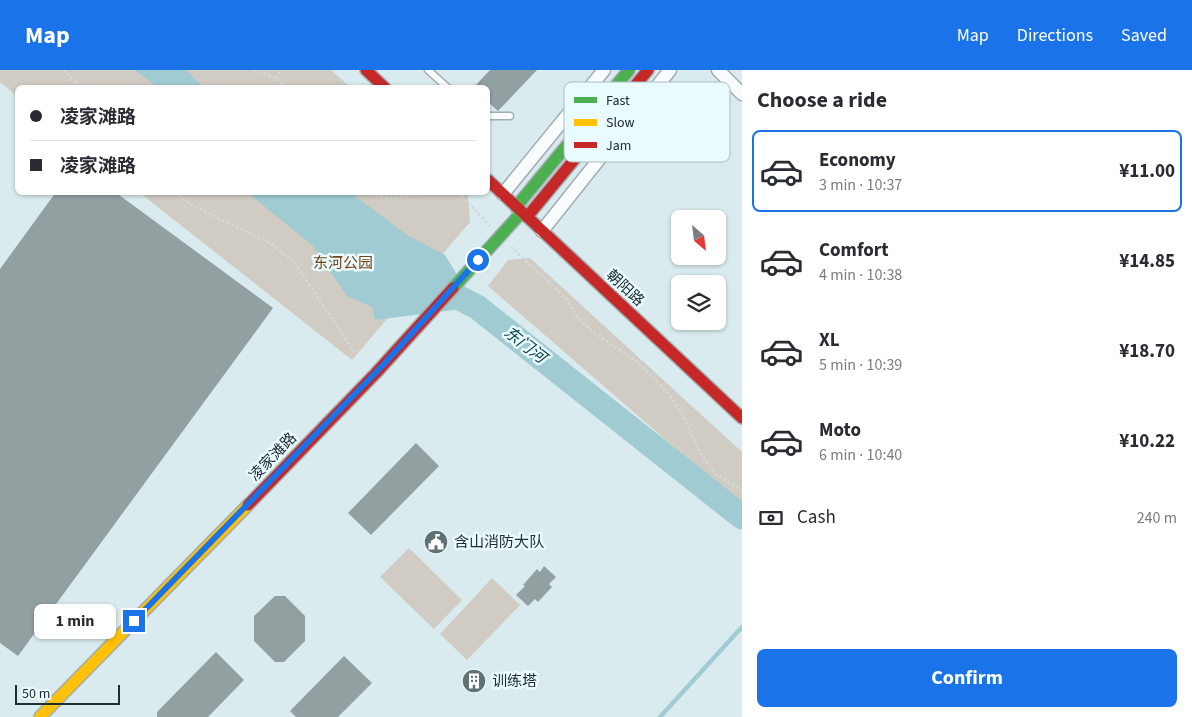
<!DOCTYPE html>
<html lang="en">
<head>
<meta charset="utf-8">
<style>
	body { margin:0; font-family:"Source Sans 3","Noto Sans SC",sans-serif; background:#f2f2f3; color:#2b2b33; height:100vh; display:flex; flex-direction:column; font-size:19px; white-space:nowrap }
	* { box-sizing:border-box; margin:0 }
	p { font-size:16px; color:#7c7c81 }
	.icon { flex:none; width:28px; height:28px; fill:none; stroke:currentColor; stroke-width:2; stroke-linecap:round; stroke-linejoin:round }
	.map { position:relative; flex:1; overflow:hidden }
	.details { display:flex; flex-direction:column; background:#fff; width:450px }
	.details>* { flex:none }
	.guide { position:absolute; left:15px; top:15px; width:475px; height:110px; border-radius:8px; box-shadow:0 1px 4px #0004; display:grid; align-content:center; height:110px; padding:0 15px; background:#fff }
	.needle { width:32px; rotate:152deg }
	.buttons { position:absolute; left:671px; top:140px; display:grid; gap:10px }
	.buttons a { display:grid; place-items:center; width:55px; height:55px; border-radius:8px; background:#fff; box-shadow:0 1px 4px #0004; font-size:25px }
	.scale { position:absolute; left:15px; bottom:12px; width:105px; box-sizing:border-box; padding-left:5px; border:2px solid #212d2f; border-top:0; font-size:14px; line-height:18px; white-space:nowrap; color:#212d2f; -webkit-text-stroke:4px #e9fbfe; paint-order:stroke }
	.end { position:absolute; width:22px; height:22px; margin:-11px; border:6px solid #1a73e8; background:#fff; box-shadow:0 0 0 2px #fff }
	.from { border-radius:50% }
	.bubble { position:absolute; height:35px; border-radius:8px; background:#fff; box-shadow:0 1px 4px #0004; font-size:16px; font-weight:700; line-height:35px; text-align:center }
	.guide b { display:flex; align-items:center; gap:18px; height:48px; font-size:19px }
	.guide b+b { border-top:1px solid #e1e1e2 }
	.guide i { width:12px; height:12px; background:#2b2b33 }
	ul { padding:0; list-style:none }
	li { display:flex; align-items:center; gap:15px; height:82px; margin:0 10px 8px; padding:0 5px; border:2px solid transparent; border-radius:8px }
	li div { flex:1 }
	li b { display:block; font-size:19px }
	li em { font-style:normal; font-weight:700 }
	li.current { border-color:#1a73e8 }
	li>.icon { width:45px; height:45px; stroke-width:1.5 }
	h2 { padding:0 15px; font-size:22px; line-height:60px }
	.pay { display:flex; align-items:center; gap:12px; height:55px; padding:0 15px; font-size:19px }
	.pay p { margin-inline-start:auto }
	.button { display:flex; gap:10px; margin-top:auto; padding:10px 15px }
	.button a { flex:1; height:58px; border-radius:8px; background:#1a73e8; color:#fff; font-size:20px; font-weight:700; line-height:58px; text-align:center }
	header { display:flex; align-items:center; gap:30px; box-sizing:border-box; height:70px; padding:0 25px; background:#1a73e8; color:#fff }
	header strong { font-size:24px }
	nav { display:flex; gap:28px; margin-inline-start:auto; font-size:18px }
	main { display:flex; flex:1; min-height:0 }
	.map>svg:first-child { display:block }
</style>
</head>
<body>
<header>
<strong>Map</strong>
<nav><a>Map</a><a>Directions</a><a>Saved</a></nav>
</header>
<main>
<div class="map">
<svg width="742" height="647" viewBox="0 0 742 647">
	<rect width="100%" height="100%" fill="#d9ebee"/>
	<path fill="#d0ccc4" d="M0 0H331L350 17 18 18 17 26 0 12Z
		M140 123H465L468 125 470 152 352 290Z
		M530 188 742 382V436L488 216 508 190Z
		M409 478 462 530 434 559 380 507Z
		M492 508 520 535 467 590 440 564Z"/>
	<path fill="#a0cbd2" d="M135 0H186L203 17H157Z
		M248 123H351L407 165 445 185 477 237 375 250 372 237 347 226 312 175Z"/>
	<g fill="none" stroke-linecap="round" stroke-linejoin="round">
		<path stroke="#a0cbd2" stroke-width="4.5" d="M660 647 742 557"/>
		<path stroke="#a0cbd2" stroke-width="25" d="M446 221 477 237 742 447"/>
	</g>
	<path fill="#93a0a2" d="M490 0H537L498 41 488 32V18H473Z
		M56 122H115L273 238 18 586 0 573V199Z
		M416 373 439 396 371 465 348 443Z
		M544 496 556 507 549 514 552 517 538 532 535 529 528 536 516 525 525 516 523 515 537 499 540 502Z
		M275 526H285L305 546V571L284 592H275L254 571V546Z
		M216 582 244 610 208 647H157V642Z
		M344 586 372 613 338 647H296L290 641Z
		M474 602 484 610 475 621 465 612Z"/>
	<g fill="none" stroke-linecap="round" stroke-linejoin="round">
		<g stroke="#a1aeb1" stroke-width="9">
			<path id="lane" d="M428 0 448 18
				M488 46H510"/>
		</g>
		<g stroke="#a1aeb1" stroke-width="15">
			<path id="street" d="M718 0 742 24
				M503 124 604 0
				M542 161 670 0"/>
		</g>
		<g stroke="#a1aeb1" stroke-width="14">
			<path id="fast" d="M516 137 629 0
				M453 218 522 142"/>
		</g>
		<g stroke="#a1aeb1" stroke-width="14">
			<path id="slow" d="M40 647 248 435"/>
		</g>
		<g stroke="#a1aeb1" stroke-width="14">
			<path id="jam" d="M366 0 385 18
				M488 110 742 348
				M527 147 648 0
				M248 435 376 303 453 218"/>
		</g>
		<path stroke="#d3d8da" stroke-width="2.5" stroke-dasharray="2.5 2.5" stroke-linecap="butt" d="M64 0 81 18
			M254 0 276 8 287 18
			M276 8 281 0
			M175 122 193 136 270 173 295 193 355 283
			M366 122 385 128 439 122
			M458 122 490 156
			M511 177 567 229 576 246 593 262 638 292 668 323 681 342 702 386 714 403 742 420"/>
		<use href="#lane" stroke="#f9fcfc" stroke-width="6"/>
		<use href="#street" stroke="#f9fcfc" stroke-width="12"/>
		<use href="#fast" stroke="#4caf50" stroke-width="11"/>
		<use href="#slow" stroke="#ffc107" stroke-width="11"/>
		<use href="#jam" stroke="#c62828" stroke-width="11"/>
	</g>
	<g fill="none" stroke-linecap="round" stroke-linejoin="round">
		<path stroke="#1a73e8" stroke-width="6" d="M134 551 384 294 478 190"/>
	</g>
	<defs>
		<g id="civic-disc" transform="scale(1.25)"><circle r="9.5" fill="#617072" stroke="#e9fbfe"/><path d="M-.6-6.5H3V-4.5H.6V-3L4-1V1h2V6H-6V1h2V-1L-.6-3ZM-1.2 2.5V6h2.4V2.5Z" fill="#fff"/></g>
		<g id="building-disc" transform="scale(1.25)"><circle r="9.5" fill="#617072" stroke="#e9fbfe"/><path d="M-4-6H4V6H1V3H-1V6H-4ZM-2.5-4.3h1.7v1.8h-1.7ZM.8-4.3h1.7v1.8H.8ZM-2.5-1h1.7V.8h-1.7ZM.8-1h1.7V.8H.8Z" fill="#fff"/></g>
	</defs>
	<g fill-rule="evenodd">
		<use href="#civic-disc" x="436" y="472"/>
		<use href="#building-disc" x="474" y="611"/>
	</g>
	<g text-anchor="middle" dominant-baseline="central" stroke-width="5" stroke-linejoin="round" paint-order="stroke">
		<g font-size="15" fill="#744417" stroke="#e9fbfe">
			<text x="343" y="193">东河公园</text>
		</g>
		<g font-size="15" fill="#212d2f" stroke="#e9fbfe">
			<text transform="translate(625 218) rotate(43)">朝阳路</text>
			<text transform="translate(273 387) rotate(-46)">凌家滩路</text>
		</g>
		<g font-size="15" fill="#212d2f" stroke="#e9fbfe" text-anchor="start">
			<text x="454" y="472">含山消防大队</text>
			<text x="492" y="611">训练塔</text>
		</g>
		<g font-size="16" font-style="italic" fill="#0c4047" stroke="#e9fbfe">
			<text transform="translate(525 275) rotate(38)">东门河</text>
		</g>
	</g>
	<rect x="564" y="12" width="166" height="80" rx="8" fill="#e9fbfe" stroke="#adbdc0" stroke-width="1"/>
	<rect x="574" y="27" width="23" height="6" fill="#4caf50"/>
	<rect x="574" y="49" width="23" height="7" fill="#ffc107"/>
	<rect x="574" y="72" width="23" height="6" fill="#c62828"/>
	<g font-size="14" fill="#212d2f">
		<text x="606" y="35">Fast</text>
		<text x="606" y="57">Slow</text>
		<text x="606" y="80">Jam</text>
	</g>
</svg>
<div class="buttons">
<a><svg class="needle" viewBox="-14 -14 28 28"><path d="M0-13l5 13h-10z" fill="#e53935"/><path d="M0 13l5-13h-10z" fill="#7c7c81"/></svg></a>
<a><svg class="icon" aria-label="layers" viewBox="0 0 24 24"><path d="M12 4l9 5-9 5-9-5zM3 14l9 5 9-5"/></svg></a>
</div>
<div class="scale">50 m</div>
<i class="end from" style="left:478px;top:190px"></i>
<i class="end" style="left:134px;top:551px"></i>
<div class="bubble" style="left:34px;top:534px;width:82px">1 min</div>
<div class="guide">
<b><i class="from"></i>凌家滩路</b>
<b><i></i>凌家滩路</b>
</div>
</div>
<section class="details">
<h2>Choose a ride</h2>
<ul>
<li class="current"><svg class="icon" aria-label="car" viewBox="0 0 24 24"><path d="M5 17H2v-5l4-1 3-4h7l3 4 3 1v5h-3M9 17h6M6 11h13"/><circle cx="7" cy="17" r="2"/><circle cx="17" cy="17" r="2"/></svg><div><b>Economy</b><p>3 min · 10:37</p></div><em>¥11.00</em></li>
<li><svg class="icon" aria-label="car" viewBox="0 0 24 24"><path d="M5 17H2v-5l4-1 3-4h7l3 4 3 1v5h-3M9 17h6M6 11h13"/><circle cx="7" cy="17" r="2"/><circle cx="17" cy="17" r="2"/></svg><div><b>Comfort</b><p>4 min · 10:38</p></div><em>¥14.85</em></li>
<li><svg class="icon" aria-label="car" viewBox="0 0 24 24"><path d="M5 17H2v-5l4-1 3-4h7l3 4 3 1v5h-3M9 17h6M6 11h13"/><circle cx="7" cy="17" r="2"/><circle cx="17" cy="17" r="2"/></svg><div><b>XL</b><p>5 min · 10:39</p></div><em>¥18.70</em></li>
<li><svg class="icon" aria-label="car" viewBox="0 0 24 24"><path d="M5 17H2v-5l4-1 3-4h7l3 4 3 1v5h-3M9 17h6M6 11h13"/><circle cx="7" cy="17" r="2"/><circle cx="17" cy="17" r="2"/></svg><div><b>Moto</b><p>6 min · 10:40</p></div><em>¥10.22</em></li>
</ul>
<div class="pay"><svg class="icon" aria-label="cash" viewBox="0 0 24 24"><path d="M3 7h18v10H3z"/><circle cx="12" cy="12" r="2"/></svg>Cash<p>240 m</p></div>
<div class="button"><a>Confirm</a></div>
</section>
</main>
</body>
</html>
